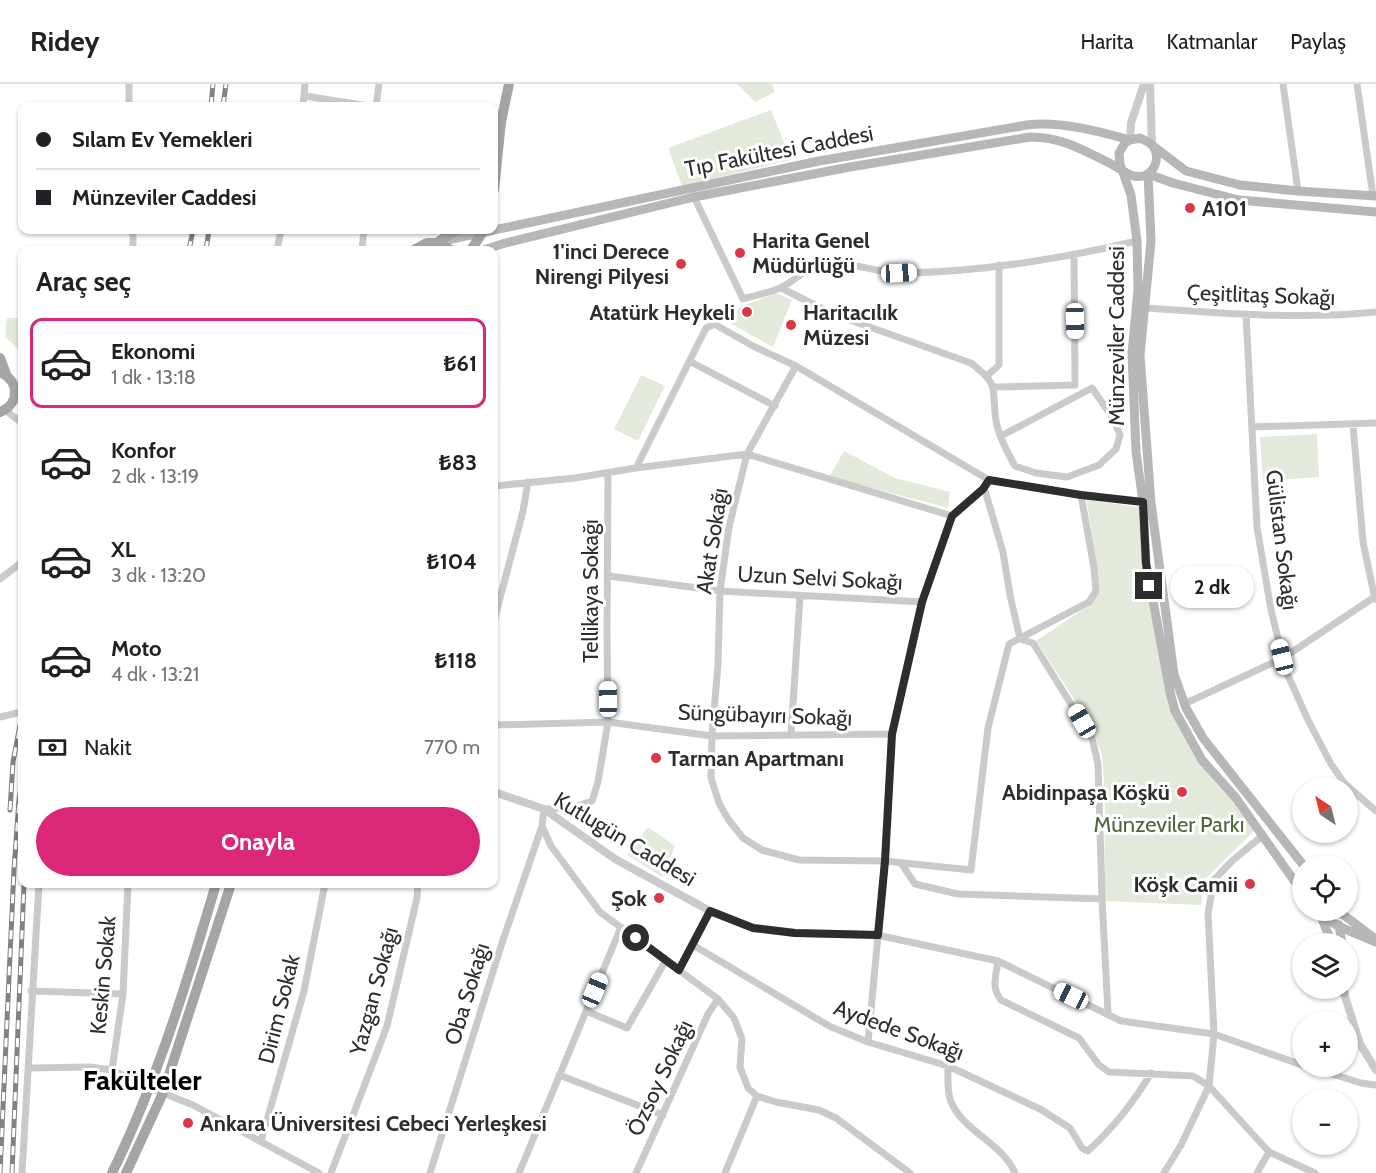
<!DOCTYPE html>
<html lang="tr">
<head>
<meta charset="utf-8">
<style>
	body { margin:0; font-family:Cabin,sans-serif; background:#f2f2f2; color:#202124; height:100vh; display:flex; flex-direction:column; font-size:22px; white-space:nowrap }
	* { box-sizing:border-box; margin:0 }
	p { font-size:20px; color:#757577 }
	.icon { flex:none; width:33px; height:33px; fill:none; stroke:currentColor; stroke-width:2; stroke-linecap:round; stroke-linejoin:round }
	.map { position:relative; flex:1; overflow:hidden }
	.details { position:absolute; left:18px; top:162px; width:480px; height:642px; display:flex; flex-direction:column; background:#fff; border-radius:12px; box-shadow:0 2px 4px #0004 }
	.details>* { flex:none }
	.guide { position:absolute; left:18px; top:18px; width:480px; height:132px; border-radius:12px; box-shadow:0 2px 4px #0004; display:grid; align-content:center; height:132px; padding:0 18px; background:#fff }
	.needle { width:39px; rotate:325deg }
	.fabs { position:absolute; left:1292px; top:693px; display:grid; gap:12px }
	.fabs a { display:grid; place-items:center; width:66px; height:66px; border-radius:50%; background:#fff; box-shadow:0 2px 4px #0004; font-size:30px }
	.end { position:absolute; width:27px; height:27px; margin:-14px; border:8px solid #2d2d2d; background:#fff; box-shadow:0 0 0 3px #fff }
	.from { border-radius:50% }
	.bubble { position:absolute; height:42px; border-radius:21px; background:#fff; box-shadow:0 2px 4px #0004; font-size:20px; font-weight:700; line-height:42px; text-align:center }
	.car { position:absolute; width:18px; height:36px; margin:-18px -9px; border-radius:8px; box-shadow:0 0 4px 2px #0007; background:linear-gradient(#fff 24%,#345 0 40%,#fff 0 76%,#345 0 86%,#fff 0) }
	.guide b { display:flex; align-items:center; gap:21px; height:57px; font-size:22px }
	.guide b+b { border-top:2px solid #e0e0e0 }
	.guide i { width:15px; height:15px; background:#202124 }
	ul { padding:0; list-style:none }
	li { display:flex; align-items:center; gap:18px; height:90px; margin:0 12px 9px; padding:0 6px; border:3px solid transparent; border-radius:12px }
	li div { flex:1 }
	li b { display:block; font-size:22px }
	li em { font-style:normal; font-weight:700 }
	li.on { border-color:#db2777 }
	li>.icon { width:54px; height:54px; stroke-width:1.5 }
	h2 { padding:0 18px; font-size:27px; line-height:72px }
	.pay { display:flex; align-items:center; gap:15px; height:66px; padding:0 18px; font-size:22px }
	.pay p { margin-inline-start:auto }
	.primary-button { display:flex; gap:12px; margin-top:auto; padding:12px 18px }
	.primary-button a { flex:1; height:69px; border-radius:36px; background:#db2777; color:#fff; font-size:24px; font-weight:700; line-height:69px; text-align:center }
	header { display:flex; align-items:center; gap:36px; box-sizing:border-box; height:84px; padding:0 30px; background:#fff; border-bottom:2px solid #e0e0e0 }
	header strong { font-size:28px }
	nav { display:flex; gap:33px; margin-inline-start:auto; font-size:21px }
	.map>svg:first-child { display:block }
</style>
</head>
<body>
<header>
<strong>Ridey</strong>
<nav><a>Harita</a><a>Katmanlar</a><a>Paylaş</a></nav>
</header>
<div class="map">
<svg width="1376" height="1089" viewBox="0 0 1376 1089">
	<rect width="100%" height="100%" fill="#fff"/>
	<path fill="#e4eadb" d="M737 0H772L775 8 755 18Z
		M771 26 791 76 682 102 668 64Z
		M776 209 792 216 773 263 724 236 740 223Z
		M7 234H22V268L5 253Z
		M641 291 665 302 638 357 614 345Z
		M1317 350 1319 393 1263 397 1260 353Z
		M844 367 895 394 950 408 948 424 829 393Z
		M1087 416 1139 423 1173 630 1256 745 1205 795 1201 821 1104 817 1105 718 1102 671 1094 649 1073 613 1036 557 1091 520 1098 504Z
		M648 743 675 762 662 793 627 771Z"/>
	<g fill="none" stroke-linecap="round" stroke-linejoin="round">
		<path stroke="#cacaca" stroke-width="7" d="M129 0V22
			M1283 0 1298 107
			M1357 0 1373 112
			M305 12 368 22
			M303 22 305 0
			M376 22 379 0
			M694 113 743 215C755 211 771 209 782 203 794 197 804 186 817 182 845 173 874 190 903 189 982 188 1060 175 1137 157
			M133 146V166
			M277 166 281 146
			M362 166 364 146
			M781 204 833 230 971 279C1001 302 991 304 996 337 999 353 1007 368 1015 382L1036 389 1067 393 1099 381 1116 365 1120 351 1113 334 1092 304 1001 352
			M1146 224C1222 229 1300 236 1376 228
			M1246 230 1257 443 1271 526 1286 587 1308 636 1331 680 1345 700 1376 727
			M691 278 775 322
			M796 282 747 370 729 443 720 507 718 580 712 652 711 694 719 719 728 735 743 754 762 766 799 776 885 777 868 958
			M988 291 999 281V181
			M994 303 1075 301 1074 172
			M5 326 22 339
			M1353 341 1363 458 1375 515
			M1252 343 1376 339
			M636 384 706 244 714 240 755 263 796 282 989 396 1081 411 1143 418
			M608 389 607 547 608 638 598 698 592 717 572 724 544 725 542 742 551 762 600 828 718 915 734 934 742 955 740 983 748 1004 757 1012 776 1018 819 1026 836 1034 910 1089
			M494 402 575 394 636 384 747 370 952 432
			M984 403 1003 468 1010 511 1020 555 1033 559 1092 654 1098 680 1102 815 1108 929
			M983 405 952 432 922 518 892 650 885 777 971 786 988 644 1009 560 1089 518 1096 507 1094 484 1081 411
			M609 491V492L720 507 922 518
			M0 495 22 478
			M494 537 523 427 528 398
			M1184 620 1283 574 1376 512
			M0 633 17 629
			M494 641 608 638 712 652 892 650
			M791 651 800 512
			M901 779 915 800 958 810 1102 815
			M877 851 998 877 1121 937 1214 950 1302 981
			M693 861 829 942 868 958 948 982 1040 1025 1070 1044 1082 1064 1088 1067C1113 1044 1134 1018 1151 989
			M998 877C996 892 991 904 1001 916L1079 954 1099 981 1109 988 1193 992 1209 1002 1269 1068 1315 1089
			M679 886 710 827
			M31 907 123 910
			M586 927 627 944 666 876
			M948 982C948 992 947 1004 950 1015 961 1047 1002 1058 1015 1089
			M1307 982 1361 999 1376 1001
			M28 984 90 983 112 986 150 1004 193 1021 319 1089
			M112 986 123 910 128 800
			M559 991 663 1031
			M261 1057 304 907 325 800
			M22 1089 39 800
			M331 1089 387 942 417 814 418 800
			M430 1089 502 859 542 742
			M519 1089 621 843
			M636 1089 708 930 718 915
			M725 1089 757 1012
			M1164 1089 1181 1061 1209 1002 1214 950 1208 829 1214 796 1232 777 1262 752
			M1257 1089 1269 1068"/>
		<path stroke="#cacaca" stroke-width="8" d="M1150 0 1152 61
			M1130 56 1131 39 1144 0
			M494 708 544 725 615 775 710 827 754 844 795 849 877 851
			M1344 909 1360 960 1376 986"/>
		<path stroke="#b7b7b7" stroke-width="9" d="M1148 90 1151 157 1140 271 1151 419 1174 590 1186 624 1203 654 1304 782
			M1148 90 1173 99 1239 116 1376 128
			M438 158 819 77 1027 41C1060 37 1098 47 1130 56
			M484 166 505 159 694 113 850 83 1030 53C1063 53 1085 67 1113 81 1120 84 1126 90 1134 92 1152 96 1162 76 1153 62
			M1302 808 1236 714 1202 676 1175 627 1170 608 1146 479 1143 418 1136 368 1132 269 1138 206 1137 157 1131 111 1120 80 1119 69 1125 59 1130 56 1140 54 1148 58 1186 87 1240 101 1298 107 1376 112
			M1316 826 1321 832 1332 860
			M1337 826 1374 854
			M1321 832 1340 843 1376 858
			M1339 841 1342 860
			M1343 904 1344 909"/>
		<path stroke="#a5a5a5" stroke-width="10" d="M494 106 501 38 509 0
			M437 159 451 166
			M414 166 427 159H437L456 146
			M471 166 484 146
			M0 274 6 290
			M0 288C20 297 20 320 0 328
			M112 1089C157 997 187 898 216 800
			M126 1089 163 1009 231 800"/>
		<g stroke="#828282" stroke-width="5">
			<path id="rail" d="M211 22 213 0
				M223 22 226 0
				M189 166 193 146
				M206 166 209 146
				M10 726 13 678 22 631
				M0 1089 14 785 19 716 22 697
				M12 1089 24 800"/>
		</g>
		<use href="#rail" stroke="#fff" stroke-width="3" stroke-dasharray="9" stroke-linecap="butt"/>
	</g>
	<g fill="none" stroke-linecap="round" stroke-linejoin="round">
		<path stroke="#2d2d2d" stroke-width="8" d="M636 854 679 886 710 827 753 844 795 849 878 851 885 777 892 650 922 518 952 432 983 405 989 396 1081 411 1143 418 1146 479 1149 502"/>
	</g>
	<g fill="#dc3748" stroke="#fff" stroke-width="2">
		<circle cx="1190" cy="124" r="6"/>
		<circle cx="740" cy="169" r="6"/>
		<circle cx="681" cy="180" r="6"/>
		<circle cx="747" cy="228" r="6"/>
		<circle cx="791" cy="241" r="6"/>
		<circle cx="656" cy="674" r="6"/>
		<circle cx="1182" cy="708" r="6"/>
		<circle cx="1250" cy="800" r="6"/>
		<circle cx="659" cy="814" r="6"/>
		<circle cx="188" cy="1039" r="6"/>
	</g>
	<g text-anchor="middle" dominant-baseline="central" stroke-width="6" stroke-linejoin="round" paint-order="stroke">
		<g font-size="22" fill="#2d2d2d" stroke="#fff">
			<text transform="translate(779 67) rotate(-11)">Tıp Fakültesi Caddesi</text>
			<text transform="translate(1261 211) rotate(2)">Çeşitlitaş Sokağı</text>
			<text transform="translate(1116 252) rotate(-90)">Münzeviler Caddesi</text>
			<text transform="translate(1282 456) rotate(83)">Gülistan Sokağı</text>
			<text transform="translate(712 457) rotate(-81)">Akat Sokağı</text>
			<text transform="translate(820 494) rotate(3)">Uzun Selvi Sokağı</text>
			<text transform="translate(590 507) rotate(-90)">Tellikaya Sokağı</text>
			<text transform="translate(765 631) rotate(2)">Süngübayırı Sokağı</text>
			<text transform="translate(625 755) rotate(31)">Kutlugün Caddesi</text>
			<text transform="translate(103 891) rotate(-85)">Keskin Sokak</text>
			<text transform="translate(374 907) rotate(-75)">Yazgan Sokağı</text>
			<text transform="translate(467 910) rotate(-73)">Oba Sokağı</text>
			<text transform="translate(279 925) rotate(-76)">Dirim Sokak</text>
			<text transform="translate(899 946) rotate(20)">Aydede Sokağı</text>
			<text transform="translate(660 994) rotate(-65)">Özsoy Sokağı</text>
		</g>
		<g font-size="22" font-weight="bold" fill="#2d2d2d" stroke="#fff" text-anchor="start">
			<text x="1202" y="124">A101</text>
			<text x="752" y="156">Harita Genel<tspan x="752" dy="25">Müdürlüğü</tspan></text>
			<text x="669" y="167" text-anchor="end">1'inci Derece<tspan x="669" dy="25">Nirengi Pilyesi</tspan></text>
			<text x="735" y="228" text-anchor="end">Atatürk Heykeli</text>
			<text x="803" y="228">Haritacılık<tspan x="803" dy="25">Müzesi</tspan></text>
			<text x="668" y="674">Tarman Apartmanı</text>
			<text x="1170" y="708" text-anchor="end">Abidinpaşa Köşkü</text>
			<text x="1238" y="800" text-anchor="end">Köşk Camii</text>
			<text x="647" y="814" text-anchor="end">Şok</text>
			<text x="200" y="1039">Ankara Üniversitesi Cebeci Yerleşkesi</text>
		</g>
		<g font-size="22" fill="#52663d" stroke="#fff">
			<text x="1169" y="740">Münzeviler Parkı</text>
		</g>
		<g font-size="28" font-weight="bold" fill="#000" stroke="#fff">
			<text x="142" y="996">Fakülteler</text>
		</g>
	</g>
</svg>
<div class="fabs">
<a><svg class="needle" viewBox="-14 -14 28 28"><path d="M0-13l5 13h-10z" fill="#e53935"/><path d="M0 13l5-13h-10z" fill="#757577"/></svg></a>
<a><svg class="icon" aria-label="locate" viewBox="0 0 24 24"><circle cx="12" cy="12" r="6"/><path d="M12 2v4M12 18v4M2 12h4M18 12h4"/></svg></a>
<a><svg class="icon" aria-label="layers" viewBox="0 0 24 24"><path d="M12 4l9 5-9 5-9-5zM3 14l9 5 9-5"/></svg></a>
<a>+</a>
<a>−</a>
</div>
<i class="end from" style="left:636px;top:854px"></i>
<i class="end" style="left:1149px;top:502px"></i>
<div class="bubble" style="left:1170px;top:482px;width:84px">2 dk</div>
<i class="car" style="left:899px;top:189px;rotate:87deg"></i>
<i class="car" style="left:1075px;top:237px;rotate:179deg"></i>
<i class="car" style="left:1282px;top:573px;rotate:346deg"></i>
<i class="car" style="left:608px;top:615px;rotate:359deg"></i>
<i class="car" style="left:1082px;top:637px;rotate:330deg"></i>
<i class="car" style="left:595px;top:906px;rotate:23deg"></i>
<i class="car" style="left:1071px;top:912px;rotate:295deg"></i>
<div class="guide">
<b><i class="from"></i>Sılam Ev Yemekleri</b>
<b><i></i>Münzeviler Caddesi</b>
</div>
<section class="details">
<h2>Araç seç</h2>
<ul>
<li class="on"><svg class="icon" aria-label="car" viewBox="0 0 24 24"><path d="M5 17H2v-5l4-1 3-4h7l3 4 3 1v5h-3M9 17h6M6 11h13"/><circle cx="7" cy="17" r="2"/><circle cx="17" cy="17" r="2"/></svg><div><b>Ekonomi</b><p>1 dk · 13:18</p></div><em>₺61</em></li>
<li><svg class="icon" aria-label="car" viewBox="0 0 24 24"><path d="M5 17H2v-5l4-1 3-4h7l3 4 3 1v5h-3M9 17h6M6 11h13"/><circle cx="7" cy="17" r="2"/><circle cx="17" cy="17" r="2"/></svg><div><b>Konfor</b><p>2 dk · 13:19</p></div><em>₺83</em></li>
<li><svg class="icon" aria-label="car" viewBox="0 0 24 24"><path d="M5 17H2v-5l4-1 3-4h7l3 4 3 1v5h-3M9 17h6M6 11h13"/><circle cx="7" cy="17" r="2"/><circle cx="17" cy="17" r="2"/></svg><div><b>XL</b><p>3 dk · 13:20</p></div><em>₺104</em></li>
<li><svg class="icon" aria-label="car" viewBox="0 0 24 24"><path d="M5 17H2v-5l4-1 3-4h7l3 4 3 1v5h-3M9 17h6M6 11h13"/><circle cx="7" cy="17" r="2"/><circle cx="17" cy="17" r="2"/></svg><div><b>Moto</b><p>4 dk · 13:21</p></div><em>₺118</em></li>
</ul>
<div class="pay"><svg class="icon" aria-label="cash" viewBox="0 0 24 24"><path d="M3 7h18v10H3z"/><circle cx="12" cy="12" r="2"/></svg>Nakit<p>770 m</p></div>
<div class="primary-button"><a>Onayla</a></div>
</section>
</div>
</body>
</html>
